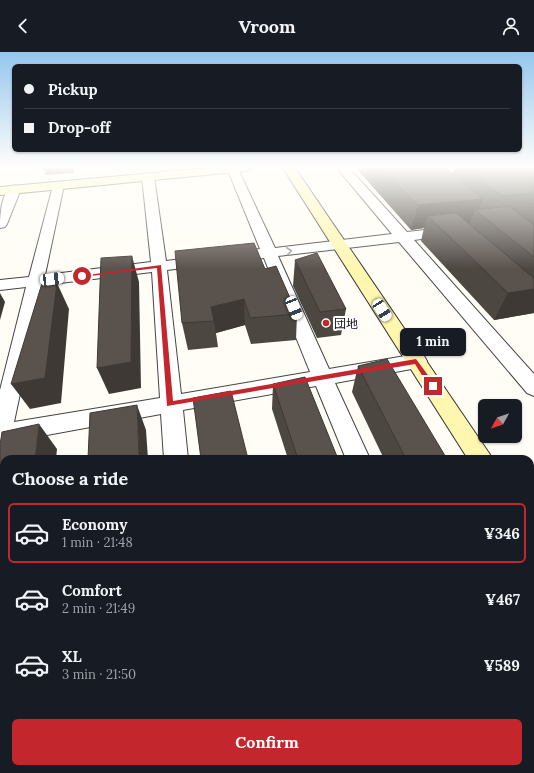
<!DOCTYPE html>
<html lang="en">
<head>
<meta charset="utf-8">
<style>
	body { margin:0; font-family:Lora,"Noto Sans JP",serif; background:#242831; color:#f1f3f6; height:100vh; display:flex; flex-direction:column; font-size:15px; white-space:nowrap }
	* { box-sizing:border-box; margin:0 }
	p { font-size:13px; color:#9ea1a6 }
	.icon { flex:none; width:22px; height:22px; fill:none; stroke:currentColor; stroke-width:2; stroke-linecap:round; stroke-linejoin:round }
	.map { position:relative; flex:1; overflow:hidden }
	.details { position:absolute; left:0px; top:403px; width:534px; height:318px; display:flex; flex-direction:column; background:#171b24; border-radius:12px 12px 0 0; box-shadow:0 1px 3px #0004 }
	.details>* { flex:none }
	.guide { position:absolute; left:12px; top:12px; width:510px; height:88px; border-radius:6px; box-shadow:0 1px 3px #0004; display:grid; align-content:center; height:88px; padding:0 12px; background:#171b24 }
	.needle { width:26px; rotate:230deg }
	.fabs { position:absolute; left:478px; top:347px; display:grid; gap:8px }
	.fabs a { display:grid; place-items:center; width:44px; height:44px; border-radius:6px; background:#171b24; box-shadow:0 1px 3px #0004; font-size:20px }
	.end { position:absolute; width:18px; height:18px; margin:-9px; border:5px solid #c4262e; background:#fff; box-shadow:0 0 0 2px #fff }
	.from { border-radius:50% }
	.bubble { position:absolute; height:28px; border-radius:6px; background:#171b24; box-shadow:0 1px 3px #0004; font-size:13px; font-weight:700; line-height:28px; text-align:center }
	.car { position:absolute; width:12px; height:24px; margin:-12px -6px; border-radius:5px; box-shadow:0 0 3px 1px #0007; background:linear-gradient(#fff 24%,#345 0 40%,#fff 0 76%,#345 0 86%,#fff 0) }
	.guide b { display:flex; align-items:center; gap:14px; height:38px; font-size:15px }
	.guide b+b { border-top:1px solid #363941 }
	.guide i { width:10px; height:10px; background:#f1f3f6 }
	ul { padding:0; list-style:none }
	li { display:flex; align-items:center; gap:12px; height:60px; margin:0 8px 6px; padding:0 4px; border:2px solid transparent; border-radius:6px }
	li div { flex:1 }
	li b { display:block; font-size:15px }
	li em { font-style:normal; font-weight:700 }
	li.selected { border-color:#c4262e }
	li>.icon { width:36px; height:36px; stroke-width:1.5 }
	h2 { padding:0 12px; font-size:18px; line-height:48px }
	.primary-button { display:flex; gap:8px; margin-top:auto; padding:8px 12px }
	.primary-button a { flex:1; height:46px; border-radius:6px; background:#c4262e; color:#fff; font-size:16px; font-weight:700; line-height:46px; text-align:center }
	header { display:flex; justify-content:space-between; align-items:center; height:52px; padding:0 12px; background:#171b24; font-size:18px; font-weight:700 }
	.map>svg:first-child { display:block }
</style>
</head>
<body>
<header><svg class="icon" aria-label="back" viewBox="0 0 24 24"><path d="M15 5l-7 7 7 7"/></svg>Vroom<svg class="icon" aria-label="person" viewBox="0 0 24 24"><circle cx="12" cy="8" r="4"/><path d="M4 21q1-7 8-7t8 7"/></svg></header>
<div class="map">
<svg width="534" height="721" viewBox="0 0 534 721">
	<rect width="100%" height="100%" fill="#fffdf5"/>
	<g fill="none" stroke-linecap="round" stroke-linejoin="round">
		<g stroke="#444" stroke-width="2">
			<path id="street" d="M227 116 238 117 275 196 392 182 337 116H349L407 180 452 175 457 176 459 179 457 182 414 188 534 322V344L527 341 399 190 278 204 329 317 417 302 424 304 427 309 424 314 417 316 335 331 370 407H346L316 334 183 358 188 407H164L161 362 9 390 0 393V338L26 235 0 238V228L29 225 54 130H62L64 133 45 223 151 210 142 125 148 121 154 125 166 209 260 197ZM264 206 310 320 181 342 167 218ZM152 220 160 346 14 370 43 233Z
				M15 133 21 137 7 172 5 175 0 176C0 164 1 137 15 133Z
				M534 505V533L530 534V506Z
				M4 651V687L0 688V652Z"/>
		</g>
		<g stroke="#333" stroke-width="2">
			<path id="secondary" d="M208 116H252L246 119 0 143V135Z
				M283 116H295L493 407H468Z
				M530 469 534 470V501L530 500Z"/>
		</g>
		<use href="#street" fill="#fff" fill-rule="evenodd"/>
		<use href="#secondary" fill="#fff6b0" fill-rule="evenodd"/>
	</g>
	<path fill="#4d4742" d="M356 116H446L452 122 454 116H534V261L494 268 421 189 424 176 411 178Z
		M295 208 346 257 341 283 317 286 293 234Z
		M265 217 297 262 296 288 251 292 245 273 216 281 218 295 188 298 182 271Z
		M358 314 447 407H384L352 340Z
		M273 332 338 407H288L272 357Z"/>
	<path fill="#3f3936" d="M43 116H74L73 121 46 123Z
		M483 147 478 160 475 158 470 171 440 175 428 164 424 176 411 178 418 153Z
		M132 204 139 230 141 336 109 342 97 316Z
		M57 231 69 257 61 351 30 357 11 332Z
		M534 237V261L494 268 508 241Z
		M0 241 5 250 0 268Z
		M244 247 245 273 216 281 214 269 211 255Z
		M137 353 146 378 148 407H139Z
		M39 372 57 397 56 407H35Z
		M4 595V612L0 613V596Z"/>
	<path fill="#5a524d" stroke="#3f3936" d="M381 116H446L483 147 418 153Z
		M465 116H534V141L502 144Z
		M529 152H534V156Z
		M509 154 534 173V205L475 158Z
		M456 161 534 226V237L508 241 428 164Z
		M254 191 265 217 276 214 297 262 250 266 244 247 211 255 214 269 182 271 175 199Z
		M317 201 346 257 320 260 295 208Z
		M132 204 131 310 97 316 101 206Z
		M43 228 57 231 45 326 11 332Z
		M387 307 447 407H406L358 314Z
		M305 325 338 407H298L273 332Z
		M231 339 248 407H201L193 346Z
		M137 353 139 407H88L90 361Z
		M39 372 35 407H4V595L0 596V393L2 380Z"/>
	<defs><path id="oneway-chevron" d="M-2-3.5L2.5 0L-2 3.5" fill="none" stroke-width="1.6" stroke-linecap="round" stroke-linejoin="round"/></defs>
	<use stroke="#a0a0a0" href="#oneway-chevron" transform="translate(289 199) rotate(-7)"/>
	<linearGradient id="sky" x2="0" y2="1"><stop stop-color="#95c6ee"/><stop offset="0.53" stop-color="#fffefa"/><stop offset="1" stop-color="#fffefa" stop-opacity="0"/></linearGradient>
	<rect width="534" height="217" fill="url(#sky)"/>
	<path fill="#c4262e" d="M161 213 173 349 416 307 436 334 430 336 415 312 167 354 157 216 82 225 80 224Z"/>
	<circle fill="#c4262e" stroke="#fff" stroke-width="1.5" cx="326" cy="271" r="4"/>
	<g text-anchor="middle" dominant-baseline="central" stroke-width="4" stroke-linejoin="round" paint-order="stroke">
		<g font-size="12" fill="#111" stroke="#fff" text-anchor="start">
			<text x="334" y="271">団地</text>
		</g>
	</g>
</svg>
<div class="fabs">
<a><svg class="needle" viewBox="-14 -14 28 28"><path d="M0-13l5 13h-10z" fill="#e53935"/><path d="M0 13l5-13h-10z" fill="#9ea1a6"/></svg></a>
</div>
<i class="end from" style="left:82px;top:224px"></i>
<i class="end" style="left:433px;top:334px"></i>
<div class="bubble" style="left:400px;top:276px;width:66px">1 min</div>
<i class="car" style="left:52px;top:227px;rotate:83deg"></i>
<i class="car" style="left:294px;top:256px;rotate:158deg"></i>
<i class="car" style="left:382px;top:258px;rotate:147deg"></i>
<div class="guide">
<b><i class="from"></i>Pickup</b>
<b><i></i>Drop-off</b>
</div>
<section class="details">
<h2>Choose a ride</h2>
<ul>
<li class="selected"><svg class="icon" aria-label="car" viewBox="0 0 24 24"><path d="M5 17H2v-5l4-1 3-4h7l3 4 3 1v5h-3M9 17h6M6 11h13"/><circle cx="7" cy="17" r="2"/><circle cx="17" cy="17" r="2"/></svg><div><b>Economy</b><p>1 min · 21:48</p></div><em>¥346</em></li>
<li><svg class="icon" aria-label="car" viewBox="0 0 24 24"><path d="M5 17H2v-5l4-1 3-4h7l3 4 3 1v5h-3M9 17h6M6 11h13"/><circle cx="7" cy="17" r="2"/><circle cx="17" cy="17" r="2"/></svg><div><b>Comfort</b><p>2 min · 21:49</p></div><em>¥467</em></li>
<li><svg class="icon" aria-label="car" viewBox="0 0 24 24"><path d="M5 17H2v-5l4-1 3-4h7l3 4 3 1v5h-3M9 17h6M6 11h13"/><circle cx="7" cy="17" r="2"/><circle cx="17" cy="17" r="2"/></svg><div><b>XL</b><p>3 min · 21:50</p></div><em>¥589</em></li>
</ul>
<div class="primary-button"><a>Confirm</a></div>
</section>
</div>
</body>
</html>
